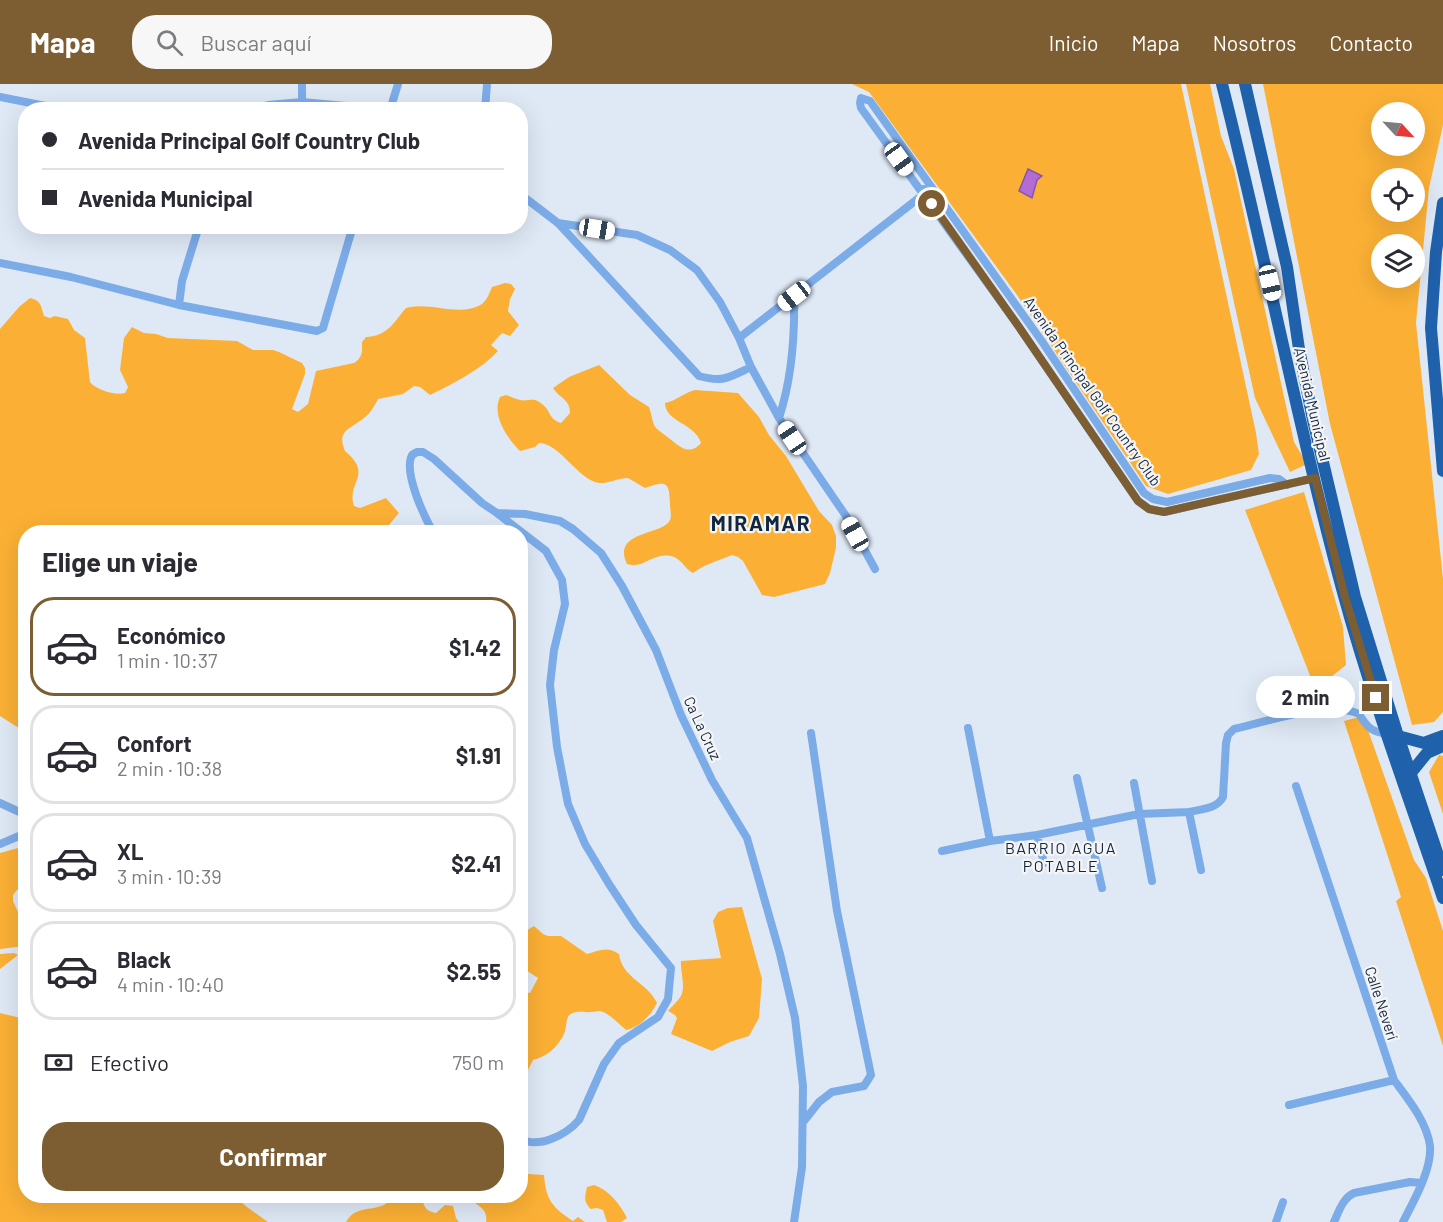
<!DOCTYPE html>
<html lang="es">
<head>
<meta charset="utf-8">
<style>
	body { margin:0; font-family:Barlow,sans-serif; background:#f7f7f7; color:#2b2b33; height:100vh; display:flex; flex-direction:column; font-size:22px; white-space:nowrap }
	* { box-sizing:border-box; margin:0 }
	p { font-size:20px; color:#7c7c81 }
	.icon { flex:none; width:33px; height:33px; fill:none; stroke:currentColor; stroke-width:2; stroke-linecap:round; stroke-linejoin:round }
	.map { position:relative; flex:1; overflow:hidden }
	.side { position:absolute; left:18px; top:441px; width:510px; height:678px; display:flex; flex-direction:column; background:#fff; border-radius:24px; box-shadow:0 6px 24px #0002 }
	.side>* { flex:none }
	.top-card { position:absolute; left:18px; top:18px; width:510px; height:132px; border-radius:24px; box-shadow:0 6px 24px #0002; display:grid; align-content:center; height:132px; padding:0 24px; background:#fff }
	.needle { width:39px; rotate:116deg }
	.buttons { position:absolute; left:1371px; top:18px; display:grid; gap:12px }
	.buttons a { display:grid; place-items:center; width:54px; height:54px; border-radius:50%; background:#fff; box-shadow:0 6px 24px #0002; font-size:30px }
	.end { position:absolute; width:27px; height:27px; margin:-14px; border:8px solid #7d5e33; background:#fff; box-shadow:0 0 0 3px #fff }
	.from { border-radius:50% }
	.bubble { position:absolute; height:42px; border-radius:21px; background:#fff; box-shadow:0 6px 24px #0002; font-size:20px; font-weight:700; line-height:42px; text-align:center }
	.car { position:absolute; width:18px; height:36px; margin:-18px -9px; border-radius:8px; box-shadow:0 0 4px 2px #0007; background:linear-gradient(#fff 24%,#345 0 40%,#fff 0 76%,#345 0 86%,#fff 0) }
	.top-card b { display:flex; align-items:center; gap:21px; height:57px; font-size:22px }
	.top-card b+b { border-top:2px solid #e1e1e2 }
	.top-card i { width:15px; height:15px; background:#2b2b33 }
	ul { padding:0; list-style:none }
	li { display:flex; align-items:center; gap:18px; height:99px; margin:0 12px 9px; padding:0 12px; border:3px solid #e1e1e2; border-radius:24px }
	li div { flex:1 }
	li b { display:block; font-size:22px }
	li em { font-style:normal; font-weight:700 }
	li.selected { border-color:#7d5e33 }
	li>.icon { width:54px; height:54px; stroke-width:1.5 }
	h2 { padding:0 24px; font-size:27px; line-height:72px }
	.pay { display:flex; align-items:center; gap:15px; height:66px; padding:0 24px; font-size:22px }
	.pay p { margin-inline-start:auto }
	.cta { display:flex; gap:12px; margin-top:auto; padding:12px 24px }
	.cta a { flex:1; height:69px; border-radius:24px; background:#7d5e33; color:#fff; font-size:24px; font-weight:700; line-height:69px; text-align:center }
	header { display:flex; align-items:center; gap:36px; box-sizing:border-box; height:84px; padding:0 30px; background:#7d5e33; color:#fff }
	header strong { font-size:28px }
	nav { display:flex; gap:33px; margin-inline-start:auto; font-size:21px }
	.search { width:420px; height:54px; background:#f7f7f7; display:flex; align-items:center; gap:15px; box-sizing:border-box; padding:0 21px; border-radius:24px; color:#7c7c81; font-size:22px }
	.map>svg:first-child { display:block }
</style>
</head>
<body>
<header>
<strong>Mapa</strong>
<div class="search"><svg class="icon" aria-label="search" viewBox="0 0 24 24"><circle cx="10" cy="10" r="6"/><path d="M15 15l6 6"/></svg>Buscar aquí</div>
<nav><a>Inicio</a><a>Mapa</a><a>Nosotros</a><a>Contacto</a></nav>
</header>
<div class="map">
<svg width="1443" height="1138" viewBox="0 0 1443 1138">
	<rect width="100%" height="100%" fill="#dfe9f6"/>
	<path fill="#fbb035" fill-rule="evenodd" d="M852 0H1181L1256 349 1259 370 1251 386 1168 410 1146 402 1017 211 869 8Z
		M1186 0H1210L1221 52 1234 85 1294 358 1307 380 1290 388 1255 314Z
		M1263 0H1443V41L1429 104 1416 239 1443 495V628L1434 638 1412 641 1330 340ZM1382 28H1414V62H1382ZM1382 94H1414V128H1382ZM1382 160H1414V194H1382Z
		M505 199 511 200 515 205 510 215 508 227 519 241 510 252 502 249 491 261 498 267C479 287 454 299 430 311L420 303 414 302 403 310 378 315C375 321 370 330 364 334 351 345 336 346 345 367 374 391 346 398 354 422L360 424 386 414 399 429 388 442 392 448H281L278 447 272 448H26L25 648 0 632V245L19 223 30 214C41 216 41 222 44 232L50 234 55 232 68 235 74 246 85 254 90 298C96 306 116 312 125 309L128 303 120 286 124 254 132 243 144 249 156 250 168 254 237 257 253 266H273L279 268 302 279 305 284V290L292 325 298 328 308 320 316 287 354 279C363 273 362 268 362 258L366 253C388 252 394 238 406 224 431 217 459 234 482 220 487 216 490 208 492 203Z
		M599 281 630 311 649 323C651 328 652 336 654 341 657 346 661 348 665 351 677 360 688 374 701 359 695 339 665 338 665 319 678 316 683 309 695 306L738 309 759 333 769 351 786 372 819 427 832 441 836 452V464L830 489 825 500 774 513 762 511 743 477 738 473 732 471C720 476 703 481 693 489 685 485 682 476 674 473 654 466 644 486 627 480 612 449 656 451 668 439 673 434 670 427 670 421 669 398 668 396 645 404L628 394C618 394 608 400 599 399 577 395 561 360 539 359L535 363 520 367C508 355 491 331 500 313L506 311C511 313 516 315 520 316 529 318 533 312 542 320 551 326 548 335 561 339L570 329C570 315 559 314 553 304L569 293Z
		M1304 408 1343 543 1346 581 1331 593 1311 594 1245 426Z
		M1363 632 1414 776 1426 794 1443 847V962L1396 817 1401 813 1344 637Z
		M1439 671 1443 672V730L1429 688Z
		M18 764H25V805L17 806 13 811V817L18 828 25 830V862L0 865V769Z
		M742 823 762 895 759 934 749 952 730 958 712 967 671 950 677 934 675 931 668 927C672 922 678 917 681 912 686 901 680 888 681 877L721 874 713 837 718 828 728 824Z
		M534 842 543 850 548 852H561L587 870C599 866 608 862 619 870 622 894 648 899 657 919 651 931 639 944 626 946 619 940 609 929 600 927 595 927 590 929 586 928 559 926 571 940 562 954 554 966 547 972 533 976L525 992H521L520 907 530 909 538 894 521 883C521 877 521 874 523 869 525 862 522 855 524 848Z
		M14 869 18 871 0 885V870Z
		M0 929 25 935 26 1112H234L247 1123 268 1138H0Z
		M528 1090 544 1091C546 1116 552 1123 573 1137L578 1133 585 1138H486C489 1123 474 1122 469 1112H520L521 1103H523Z
		M594 1101C609 1106 620 1120 627 1134L621 1138H607L603 1126 597 1124 591 1125C583 1118 585 1112 587 1103Z
		M396 1112H423C422 1121 426 1128 436 1129L445 1121 453 1122 456 1134 459 1138H346C355 1122 370 1127 384 1121 388 1119 392 1114 396 1112Z"/>
	<path fill="#b46cd4" stroke="#8357a7" stroke-width="1.5" d="M1028 85 1042 92 1037 96 1032 114 1019 107Z"/>
	<g fill="none" stroke-linecap="round" stroke-linejoin="round">
		<path stroke="#7cace8" stroke-width="8" d="M302 0V18L346 22 359 26
			M0 13 66 26
			M249 26 268 21 302 18
			M390 26 398 0
			M485 26 487 0
			M520 110 558 139 699 292C723 299 730 293 751 283L739 254 720 218 697 186 670 166 637 151 558 139
			M0 179 71 193 179 221 317 247 323 244 353 142
			M179 221 182 197 199 142
			M739 254 924 110V105
			M751 283 779 334 846 432 875 485
			M779 334C792 294 795 254 794 212
			M1287 401 1279 395 1270 394 1167 418 1153 415 1144 409 1041 256 870 17 861 14 860 19 861 24 1019 243 1138 417 1149 425 1164 428 1315 394
			M497 429 546 467 562 496 565 520 554 566 550 601 557 663 568 720 585 760 609 800 636 841 671 884 668 915 658 933 619 959 604 980 579 1036C567 1050 538 1066 520 1054
			M433 448C424 432 403 388 412 371L417 368H423L434 375 482 419 497 429 525 430 560 437 573 445 601 469 622 502 656 566 681 631 712 696 747 754 780 870 795 934 803 1002 802 1083 794 1138
			M968 644 990 757
			M1077 694 1102 804
			M1134 699 1152 797
			M1296 702 1394 996C1408 1015 1427 1038 1430 1062 1432 1086 1413 1118 1403 1138
			M0 719 26 731
			M1189 728C1201 725 1217 725 1223 713L1226 659 1228 651 1234 645C1265 638 1330 616 1359 630 1367 643 1371 648 1388 650
			M1037 751 1044 779
			M0 760 26 749
			M942 767 990 757 1037 751 1139 730 1189 728 1201 786
			M1289 1021 1394 996
			M804 1037 819 1018 832 1008 864 1002 871 991 837 827 811 649
			M1276 1138 1283 1118
			M1334 1138C1339 1127 1343 1114 1354 1109L1410 1098 1422 1099"/>
		<path stroke="#2061ab" stroke-width="12" d="M1222 0C1265 170 1298 343 1344 512 1372 614 1409 714 1443 814
			M1245 0 1287 183 1299 265 1313 336 1355 513 1398 652 1443 786
			M1443 119 1436 168 1431 244 1443 387
			M1398 652 1424 659 1443 652
			M1410 690 1427 669 1443 662"/>
	</g>
	<g fill="none" stroke-linecap="round" stroke-linejoin="round">
		<path stroke="#7d5e33" stroke-width="8" d="M932 120 1019 243 1138 417 1149 425 1164 428 1315 394 1345 513 1376 614"/>
	</g>
	<g text-anchor="middle" dominant-baseline="central" stroke-width="4.5" stroke-linejoin="round" paint-order="stroke">
		<g font-size="15" fill="#12263e" stroke="#f5f5f5">
			<text transform="translate(1093 307) rotate(55)">Avenida Principal Golf Country Club</text>
			<text transform="translate(1313 320) rotate(77)">Avenida Municipal</text>
			<text transform="translate(703 644) rotate(65)">Ca La Cruz</text>
			<text transform="translate(1382 919) rotate(72)">Calle Neverí</text>
		</g>
		<g font-size="16" letter-spacing="1.5" fill="#12263e" stroke="#f5f5f5">
			<text x="1061" y="763">BARRIO AGUA<tspan x="1061" dy="18">POTABLE</tspan></text>
		</g>
		<g font-size="21" font-weight="bold" letter-spacing="1.5" fill="#12263e" stroke="#f5f5f5">
			<text x="761" y="438">MIRAMAR</text>
		</g>
	</g>
</svg>
<div class="buttons">
<a><svg class="needle" viewBox="-14 -14 28 28"><path d="M0-13l5 13h-10z" fill="#e53935"/><path d="M0 13l5-13h-10z" fill="#7c7c81"/></svg></a>
<a><svg class="icon" aria-label="locate" viewBox="0 0 24 24"><circle cx="12" cy="12" r="6"/><path d="M12 2v4M12 18v4M2 12h4M18 12h4"/></svg></a>
<a><svg class="icon" aria-label="layers" viewBox="0 0 24 24"><path d="M12 4l9 5-9 5-9-5zM3 14l9 5 9-5"/></svg></a>
</div>
<i class="end from" style="left:932px;top:120px"></i>
<i class="end" style="left:1376px;top:614px"></i>
<div class="bubble" style="left:1256px;top:592px;width:99px">2 min</div>
<i class="car" style="left:899px;top:75px;rotate:144deg"></i>
<i class="car" style="left:597px;top:145px;rotate:99deg"></i>
<i class="car" style="left:1270px;top:199px;rotate:167deg"></i>
<i class="car" style="left:794px;top:212px;rotate:232deg"></i>
<i class="car" style="left:792px;top:354px;rotate:326deg"></i>
<i class="car" style="left:855px;top:450px;rotate:331deg"></i>
<div class="top-card">
<b><i class="from"></i>Avenida Principal Golf Country Club</b>
<b><i></i>Avenida Municipal</b>
</div>
<section class="side">
<h2>Elige un viaje</h2>
<ul>
<li class="selected"><svg class="icon" aria-label="car" viewBox="0 0 24 24"><path d="M5 17H2v-5l4-1 3-4h7l3 4 3 1v5h-3M9 17h6M6 11h13"/><circle cx="7" cy="17" r="2"/><circle cx="17" cy="17" r="2"/></svg><div><b>Económico</b><p>1 min · 10:37</p></div><em>$1.42</em></li>
<li><svg class="icon" aria-label="car" viewBox="0 0 24 24"><path d="M5 17H2v-5l4-1 3-4h7l3 4 3 1v5h-3M9 17h6M6 11h13"/><circle cx="7" cy="17" r="2"/><circle cx="17" cy="17" r="2"/></svg><div><b>Confort</b><p>2 min · 10:38</p></div><em>$1.91</em></li>
<li><svg class="icon" aria-label="car" viewBox="0 0 24 24"><path d="M5 17H2v-5l4-1 3-4h7l3 4 3 1v5h-3M9 17h6M6 11h13"/><circle cx="7" cy="17" r="2"/><circle cx="17" cy="17" r="2"/></svg><div><b>XL</b><p>3 min · 10:39</p></div><em>$2.41</em></li>
<li><svg class="icon" aria-label="car" viewBox="0 0 24 24"><path d="M5 17H2v-5l4-1 3-4h7l3 4 3 1v5h-3M9 17h6M6 11h13"/><circle cx="7" cy="17" r="2"/><circle cx="17" cy="17" r="2"/></svg><div><b>Black</b><p>4 min · 10:40</p></div><em>$2.55</em></li>
</ul>
<div class="pay"><svg class="icon" aria-label="cash" viewBox="0 0 24 24"><path d="M3 7h18v10H3z"/><circle cx="12" cy="12" r="2"/></svg>Efectivo<p>750 m</p></div>
<div class="cta"><a>Confirmar</a></div>
</section>
</div>
</body>
</html>
